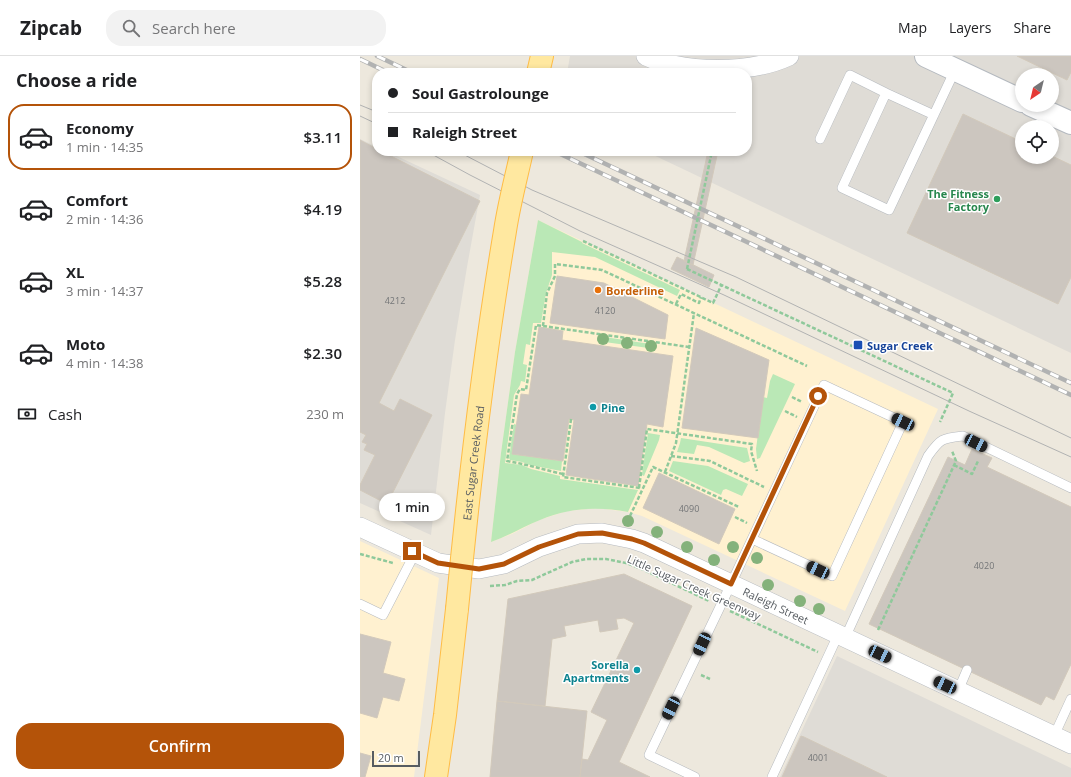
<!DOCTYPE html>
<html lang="en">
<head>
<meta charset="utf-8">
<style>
	body { margin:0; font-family:"Open Sans",sans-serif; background:#f2f2f2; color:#202124; height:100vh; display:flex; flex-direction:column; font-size:15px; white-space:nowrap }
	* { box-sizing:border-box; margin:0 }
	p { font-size:13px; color:#757577 }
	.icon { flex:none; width:22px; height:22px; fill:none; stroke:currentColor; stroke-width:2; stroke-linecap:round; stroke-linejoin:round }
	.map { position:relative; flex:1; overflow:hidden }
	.panel { display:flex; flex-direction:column; background:#fff; width:360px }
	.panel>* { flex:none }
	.banner { position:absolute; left:12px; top:12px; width:380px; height:88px; border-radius:16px; box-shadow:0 2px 6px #0003; display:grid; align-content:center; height:88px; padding:0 16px; background:#fff }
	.needle { width:26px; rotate:215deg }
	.tools { position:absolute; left:655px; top:12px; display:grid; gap:8px }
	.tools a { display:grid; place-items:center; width:44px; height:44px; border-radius:50%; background:#fff; box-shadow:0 2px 6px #0003; font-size:20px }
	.scale { position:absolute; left:12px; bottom:10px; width:48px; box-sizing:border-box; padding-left:4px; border:2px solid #575c61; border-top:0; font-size:11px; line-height:14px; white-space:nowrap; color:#575c61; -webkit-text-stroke:3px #fff; paint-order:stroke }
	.end { position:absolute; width:18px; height:18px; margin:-9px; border:5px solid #b45309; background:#fff; box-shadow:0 0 0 2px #fff }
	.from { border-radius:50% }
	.bubble { position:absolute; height:28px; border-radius:14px; background:#fff; box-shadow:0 2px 6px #0003; font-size:13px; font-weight:600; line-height:28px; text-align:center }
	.car { position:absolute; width:12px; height:24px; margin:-12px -6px; border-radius:5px; box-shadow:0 0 3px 1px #0007; background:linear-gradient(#222 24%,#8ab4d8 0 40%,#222 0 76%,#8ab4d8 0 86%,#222 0) }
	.banner b { display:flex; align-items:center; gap:14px; height:38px; font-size:15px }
	.banner b+b { border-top:1px solid #e0e0e0 }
	.banner i { width:10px; height:10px; background:#202124 }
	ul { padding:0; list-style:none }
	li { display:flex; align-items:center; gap:12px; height:66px; margin:0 8px 6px; padding:0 8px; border:2px solid transparent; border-radius:16px }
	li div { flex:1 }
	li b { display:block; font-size:15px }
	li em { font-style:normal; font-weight:600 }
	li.selected { border-color:#b45309 }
	li>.icon { width:36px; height:36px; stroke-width:1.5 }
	h2 { padding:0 16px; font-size:18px; line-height:48px }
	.pay { display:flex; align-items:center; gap:10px; height:44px; padding:0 16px; font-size:15px }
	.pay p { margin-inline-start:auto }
	.primary-button { display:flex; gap:8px; margin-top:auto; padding:8px 16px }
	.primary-button a { flex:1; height:46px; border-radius:16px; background:#b45309; color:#fff; font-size:16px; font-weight:600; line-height:46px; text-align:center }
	header { display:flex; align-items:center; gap:24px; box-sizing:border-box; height:56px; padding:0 20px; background:#fff; border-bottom:1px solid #e0e0e0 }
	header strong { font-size:19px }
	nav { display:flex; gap:22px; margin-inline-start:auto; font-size:14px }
	.search { width:280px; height:36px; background:#f2f2f2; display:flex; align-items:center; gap:10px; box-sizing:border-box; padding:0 14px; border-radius:16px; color:#757577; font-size:15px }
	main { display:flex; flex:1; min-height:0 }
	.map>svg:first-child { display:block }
</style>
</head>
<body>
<header>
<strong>Zipcab</strong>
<div class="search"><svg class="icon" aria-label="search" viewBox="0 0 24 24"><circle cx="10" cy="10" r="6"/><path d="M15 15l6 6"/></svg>Search here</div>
<nav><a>Map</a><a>Layers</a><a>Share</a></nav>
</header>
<main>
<section class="panel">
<h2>Choose a ride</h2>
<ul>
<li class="selected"><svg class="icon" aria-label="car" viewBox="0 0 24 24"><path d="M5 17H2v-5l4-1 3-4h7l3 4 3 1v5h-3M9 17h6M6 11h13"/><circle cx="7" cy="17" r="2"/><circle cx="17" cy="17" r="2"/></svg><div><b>Economy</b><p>1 min · 14:35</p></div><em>$3.11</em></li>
<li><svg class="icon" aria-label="car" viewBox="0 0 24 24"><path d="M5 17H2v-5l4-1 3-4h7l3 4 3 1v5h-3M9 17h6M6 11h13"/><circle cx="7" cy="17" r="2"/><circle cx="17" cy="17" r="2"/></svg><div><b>Comfort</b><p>2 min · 14:36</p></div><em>$4.19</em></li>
<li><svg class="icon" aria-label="car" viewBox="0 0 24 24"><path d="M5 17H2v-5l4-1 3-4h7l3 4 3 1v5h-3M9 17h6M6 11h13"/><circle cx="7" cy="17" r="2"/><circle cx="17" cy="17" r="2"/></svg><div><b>XL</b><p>3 min · 14:37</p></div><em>$5.28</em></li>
<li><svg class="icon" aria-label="car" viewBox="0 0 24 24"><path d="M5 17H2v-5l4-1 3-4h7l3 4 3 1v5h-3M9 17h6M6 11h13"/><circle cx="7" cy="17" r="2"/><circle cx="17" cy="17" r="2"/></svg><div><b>Moto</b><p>4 min · 14:38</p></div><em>$2.30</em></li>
</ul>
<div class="pay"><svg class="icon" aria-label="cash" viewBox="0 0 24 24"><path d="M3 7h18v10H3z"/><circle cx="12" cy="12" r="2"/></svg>Cash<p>230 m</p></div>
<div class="primary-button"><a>Confirm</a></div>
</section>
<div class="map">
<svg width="711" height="721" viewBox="0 0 711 721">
	<rect width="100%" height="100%" fill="#ede8dd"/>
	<path fill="#fff1d0" d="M178 164 578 353 485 555 282 460 268 456 237 452 207 455 179 464 152 478 131 486 141 397 155 296Z
		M0 485 79 522 54 721H0Z"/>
	<path fill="#dfdcd6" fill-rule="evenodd" d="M210 0H711V297L285 95H387V17H207ZM662 19H692V49H662ZM662 71H692V101H662Z
		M0 83 17 91V95H26L120 139 107 211 95 284 85 357 71 479 0 447Z
		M477 600 711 712V721H420Z"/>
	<path fill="#bae8b6" d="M178 164 222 186V187L320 234 317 240 235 201 192 196V219L186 237 181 267H173L170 289 166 288 163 308 167 309 165 326 161 325 160 329 154 339 145 407 162 409 171 413 200 420V423L278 434 268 456C236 450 209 452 180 464 163 471 148 480 131 486L141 397 155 296Z
		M238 280 297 289 296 293 237 285Z
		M413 318 435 328 400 402 397 403 396 393 403 341 407 342 410 325Z
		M154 368 157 369 153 398 202 405 201 415 170 409 162 406 150 404 149 402Z
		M288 377 300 379 299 384 284 420 282 419Z
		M321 382 387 392 390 405 384 407 349 391 337 389 334 398 317 396 320 387Z
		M313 405 348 410 388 428 382 440 366 433 363 434 361 439 309 415Z"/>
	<path fill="#ccc6bf" stroke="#d2c9bb" d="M657 0H711V16L707 24Z
		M603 58 662 86V101H692V100L711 109V221L698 248 547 177Z
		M0 84 17 93V95H21L120 145 19 347 34 355 40 343 72 359 27 448 0 434V429L15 399 4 394 7 388 2 386 6 379 0 376Z
		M348 95H358L333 209 324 205Z
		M317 201 354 219 349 231 311 213Z
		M197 220 244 227 308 259 305 283 190 267Z
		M179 271 203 275 202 284 313 300 303 371 287 368 278 430 206 419 214 364 209 363 203 405 152 398 161 338 169 339Z
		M336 272 409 304 398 382 322 372Z
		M612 393 632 402 627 411 711 451V608L694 644 686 640 681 649 509 568 588 401 605 409Z
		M299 417 375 453 359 488 283 452Z
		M264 518 332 550 259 706 290 721H220L222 703 228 704 247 664 231 656 274 567 264 562 256 563 258 573 240 576 238 564 204 570 206 580 192 583 185 650 137 645 148 543Z
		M0 578 31 586 23 617 45 623 39 645 23 641 17 662 0 657Z
		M137 645 227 655 220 721H130Z
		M441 680 444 681 527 721H422Z
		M0 697 11 700 5 721H0Z"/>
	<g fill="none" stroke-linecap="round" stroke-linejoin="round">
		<g stroke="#b6babf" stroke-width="10">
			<path id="lane" d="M574 59 526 37 482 132 529 154 595 14
				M460 83 490 19 526 37
				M0 548 23 559 55 497
				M485 582 568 400C580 383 582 382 603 380L711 432
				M598 635 607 614
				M694 680 711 643
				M335 721 289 699 371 528 464 329 543 366 472 520 392 483
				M412 721 478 579"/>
		</g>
		<g stroke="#b6babf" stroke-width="20">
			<g id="street">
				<path d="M286 0C325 18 390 18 429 0"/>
				<path id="s1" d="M0 471 78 507 119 513 144 508 179 491 218 478 242 477 272 483 284 487 711 688"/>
			</g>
		</g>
		<g stroke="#b4b9bf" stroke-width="24">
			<path id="secondary" d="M566 0 662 45
				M671 49 711 67"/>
		</g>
		<g stroke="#ffbc44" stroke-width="24">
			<path id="primary" d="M178 17 182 0
				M76 721 85 659 97 553"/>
		</g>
		<path stroke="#8fc99b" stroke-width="2.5" stroke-dasharray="4 2" stroke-linecap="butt" d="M223 185 353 247 361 230
			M327 213 593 337 580 366
			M316 248 321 238 339 247 341 241
			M183 270 187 237 195 220V208L242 214 447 310
			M432 341 442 346
			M425 355 437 361
			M211 363 203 421 280 432
			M311 400 350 405 404 431
			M594 409 612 418 618 405
			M305 416 316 387 334 257
			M203 418C184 414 166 408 147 405L157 338 160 333 166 334 176 269 329 291
			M279 432 287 373 392 388 391 395 397 415
			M270 460 293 411 379 451
			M375 461 387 467
			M0 498 33 507
			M130 530 145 529 157 525 172 524 212 506 226 503H246L266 507 282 513 349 545
			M370 555 458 596
			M518 574 596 405 592 395
			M341 619 350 623"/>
		<use href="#lane" stroke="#fff" stroke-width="9"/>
		<use href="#street" stroke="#fff" stroke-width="19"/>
		<use href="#secondary" stroke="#fff" stroke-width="22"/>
		<use href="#primary" stroke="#ffe8a0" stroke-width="22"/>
		<path stroke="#b1b2b2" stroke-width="1" d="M0 49 17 56
			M0 60 17 68
			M66 95 110 119 220 175 364 239 609 355 711 401
			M97 95 172 134 376 221 711 382"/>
		<g stroke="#b1b2b2" stroke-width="4.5">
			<path id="rail" d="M17 0 53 17
				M0 3 29 17
				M194 95 711 339
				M218 95 711 327"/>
		</g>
		<use href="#rail" stroke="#fff" stroke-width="3" stroke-dasharray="9" stroke-linecap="butt"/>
		<g stroke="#ffbc44" stroke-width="24" stroke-linecap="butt">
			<g id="primary-bridge">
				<path id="s2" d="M97 553C109 427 124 300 145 175 149 148 156 122 162 95"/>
			</g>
		</g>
		<path stroke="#8fc99b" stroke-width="2.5" stroke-dasharray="4 2" stroke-linecap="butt" d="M327 213 352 95"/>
		<use href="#primary-bridge" stroke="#ffe8a0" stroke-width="22"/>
	</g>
	<g fill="#84b27b">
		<circle cx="243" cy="283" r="6"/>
		<circle cx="267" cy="287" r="6"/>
		<circle cx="291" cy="290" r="6"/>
		<circle cx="268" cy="465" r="6"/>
		<circle cx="297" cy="476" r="6"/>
		<circle cx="327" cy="491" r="6"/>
		<circle cx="373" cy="491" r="6"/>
		<circle cx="397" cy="502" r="6"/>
		<circle cx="354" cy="504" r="6"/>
		<circle cx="408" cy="529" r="6"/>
		<circle cx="440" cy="545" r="6"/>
		<circle cx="459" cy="553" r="6"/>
	</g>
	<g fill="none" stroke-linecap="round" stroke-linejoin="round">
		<path stroke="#b45309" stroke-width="5" d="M52 495 78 507 119 513 144 508 179 491 218 478 242 477 272 483 284 487 371 528 458 340"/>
	</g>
	<circle fill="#2e9e5b" stroke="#fff" stroke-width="1.5" cx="637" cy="143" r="4"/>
	<circle fill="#e8710a" stroke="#fff" stroke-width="1.5" cx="238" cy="234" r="4"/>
	<rect fill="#1a4fb4" stroke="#fff" stroke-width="1.5" x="493" y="284" width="10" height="10" rx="2"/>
	<g fill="#0f9aa8" stroke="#fff" stroke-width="1.5">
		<circle cx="233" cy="351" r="4"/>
		<circle cx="277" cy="614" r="4"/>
	</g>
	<g text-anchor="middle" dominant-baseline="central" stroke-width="3" stroke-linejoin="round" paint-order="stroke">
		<g font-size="9" fill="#747678">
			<text x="35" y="244">4212</text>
			<text x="245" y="254">4120</text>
			<text x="329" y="452">4090</text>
			<text x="624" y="509">4020</text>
			<text x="458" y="701">4001</text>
		</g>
		<g font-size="11" font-weight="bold" fill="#27864d" stroke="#fff" text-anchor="end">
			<text x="629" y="137">The Fitness<tspan x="629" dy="13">Factory</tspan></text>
		</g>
		<g font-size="11" font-weight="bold" fill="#c56008" stroke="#fff" text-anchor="start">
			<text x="246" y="234">Borderline</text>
		</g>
		<g font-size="11" font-weight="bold" fill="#164399" stroke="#fff" text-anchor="start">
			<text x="507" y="289">Sugar Creek</text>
		</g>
		<g font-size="11" font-weight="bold" fill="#0d838f" stroke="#fff" text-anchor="start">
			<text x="241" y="351">Pine</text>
			<text x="269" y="608" text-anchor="end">Sorella<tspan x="269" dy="13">Apartments</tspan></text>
		</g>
		<g font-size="11" fill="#575c61" stroke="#fff">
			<text stroke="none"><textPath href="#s2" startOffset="147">East Sugar Creek Road</textPath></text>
			<text transform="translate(334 531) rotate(24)">Little Sugar Creek Greenway</text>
			<text stroke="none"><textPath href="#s1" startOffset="446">Raleigh Street</textPath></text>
		</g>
	</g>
</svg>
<div class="tools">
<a><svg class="needle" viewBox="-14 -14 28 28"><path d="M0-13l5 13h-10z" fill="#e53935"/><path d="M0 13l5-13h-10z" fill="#757577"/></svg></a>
<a><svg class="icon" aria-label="locate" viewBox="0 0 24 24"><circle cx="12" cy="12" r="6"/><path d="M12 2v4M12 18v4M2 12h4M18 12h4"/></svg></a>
</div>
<div class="scale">20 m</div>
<i class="end from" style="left:458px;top:340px"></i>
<i class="end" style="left:52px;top:495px"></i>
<div class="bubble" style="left:19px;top:437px;width:66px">1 min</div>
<i class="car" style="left:543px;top:366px;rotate:295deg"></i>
<i class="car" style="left:616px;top:387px;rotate:116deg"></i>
<i class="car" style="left:458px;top:514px;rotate:295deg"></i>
<i class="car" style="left:342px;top:588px;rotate:205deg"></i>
<i class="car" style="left:520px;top:598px;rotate:115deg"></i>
<i class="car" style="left:585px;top:629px;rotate:295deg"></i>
<i class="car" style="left:311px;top:652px;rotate:206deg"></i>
<div class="banner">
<b><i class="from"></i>Soul Gastrolounge</b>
<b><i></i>Raleigh Street</b>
</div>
</div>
</main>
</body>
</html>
